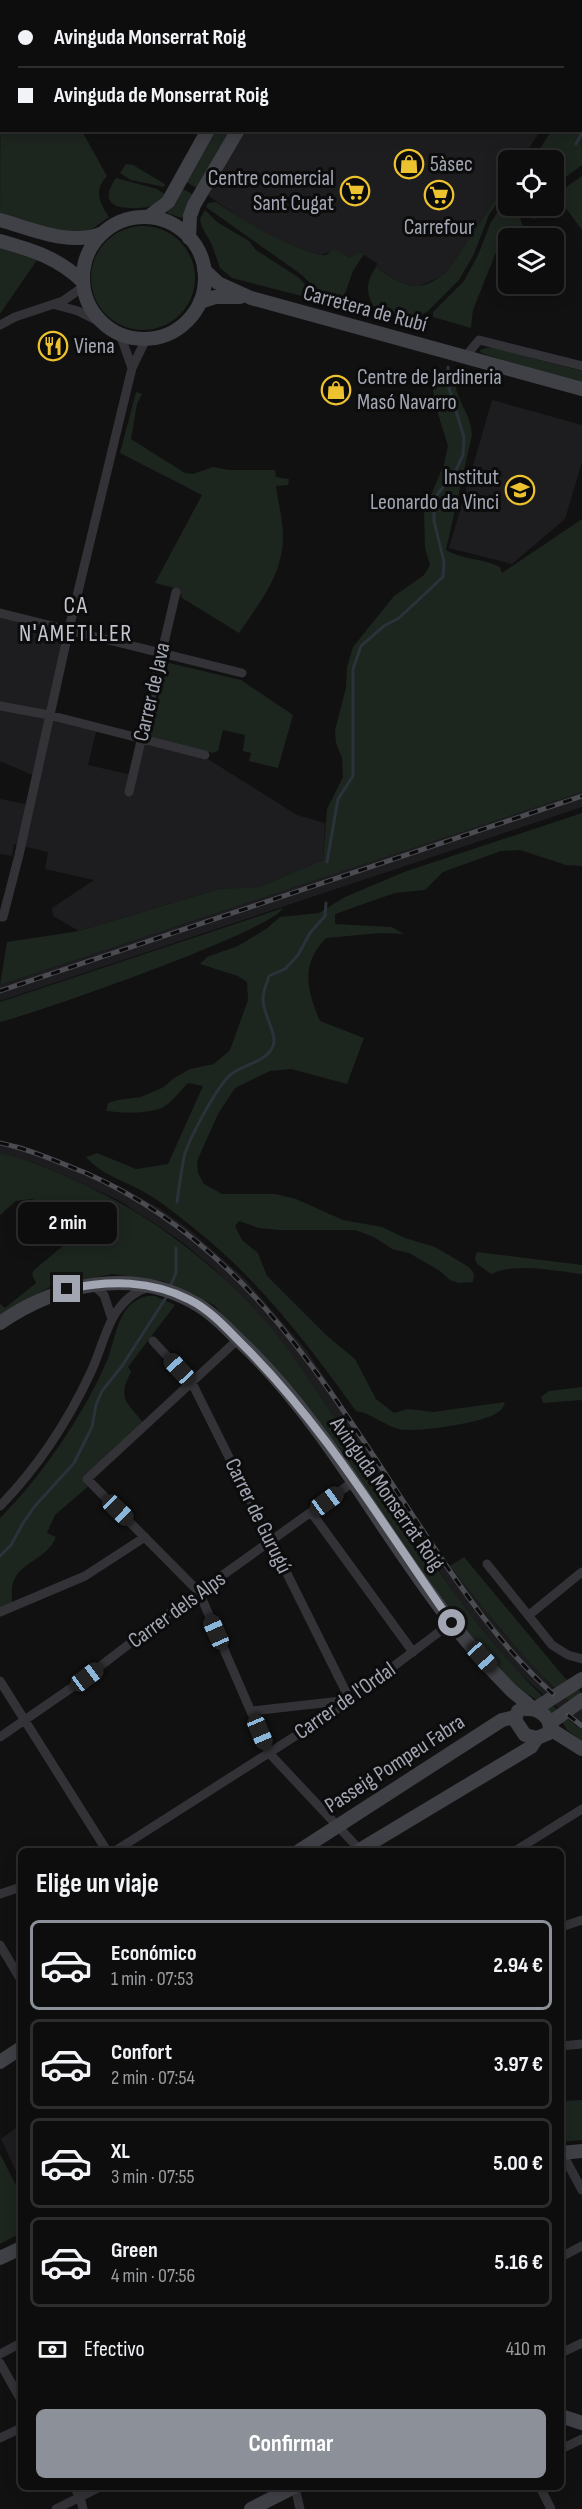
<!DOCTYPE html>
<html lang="es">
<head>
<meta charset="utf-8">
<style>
	body { margin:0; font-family:"Sofia Sans Condensed",sans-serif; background:#161617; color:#f1f3f6; height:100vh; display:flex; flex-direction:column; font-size:22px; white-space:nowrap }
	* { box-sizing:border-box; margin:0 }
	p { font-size:20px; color:#9a9c9e }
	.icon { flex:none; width:33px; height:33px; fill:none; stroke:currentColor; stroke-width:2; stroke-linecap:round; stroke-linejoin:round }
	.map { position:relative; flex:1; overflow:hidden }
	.sheet { position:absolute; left:18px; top:1848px; width:546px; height:642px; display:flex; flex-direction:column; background:#0d0d0e; border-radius:9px; box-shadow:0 3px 15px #0003,0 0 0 2px #2d2d2e }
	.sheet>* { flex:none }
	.banner { position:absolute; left:0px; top:0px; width:582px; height:132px; box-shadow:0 3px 15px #0003,0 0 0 2px #2d2d2e; display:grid; align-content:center; height:132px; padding:0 18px; background:#0d0d0e }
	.buttons { position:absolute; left:498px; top:150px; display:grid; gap:12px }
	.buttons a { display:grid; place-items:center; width:66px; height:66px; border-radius:9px; background:#0d0d0e; box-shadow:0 3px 15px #0003,0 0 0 2px #2d2d2e; font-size:30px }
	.end { position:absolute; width:27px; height:27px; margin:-14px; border:8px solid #a2a6b3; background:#111; box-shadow:0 0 0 3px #111 }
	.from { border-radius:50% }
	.bubble { position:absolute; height:42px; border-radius:9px; background:#0d0d0e; box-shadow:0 3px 15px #0003,0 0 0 2px #2d2d2e; font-size:20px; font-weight:700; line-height:42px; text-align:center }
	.car { position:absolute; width:18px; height:36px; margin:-18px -9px; border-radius:8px; box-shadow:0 0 4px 2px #0007; background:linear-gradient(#222 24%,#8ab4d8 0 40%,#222 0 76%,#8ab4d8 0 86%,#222 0) }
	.banner b { display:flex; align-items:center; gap:21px; height:57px; font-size:22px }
	.banner b+b { border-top:2px solid #2d2d2e }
	.banner i { width:15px; height:15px; background:#f1f3f6 }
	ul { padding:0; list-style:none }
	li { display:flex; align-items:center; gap:18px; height:90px; margin:0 12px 9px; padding:0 6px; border:3px solid #2d2d2e; border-radius:9px }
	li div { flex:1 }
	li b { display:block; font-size:22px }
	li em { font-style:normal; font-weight:700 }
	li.current { border-color:#8c9099 }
	li>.icon { width:54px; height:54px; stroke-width:1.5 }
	h2 { padding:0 18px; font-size:27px; line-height:72px }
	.pay { display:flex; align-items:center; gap:15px; height:66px; padding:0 18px; font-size:22px }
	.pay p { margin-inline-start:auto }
	.button { display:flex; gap:12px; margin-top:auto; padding:12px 18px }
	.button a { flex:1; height:69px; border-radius:9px; background:#8c9099; color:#fff; font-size:24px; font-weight:700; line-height:69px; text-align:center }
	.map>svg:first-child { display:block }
</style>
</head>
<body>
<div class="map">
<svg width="582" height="2509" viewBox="0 0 582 2509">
	<rect width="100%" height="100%" fill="#111112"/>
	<path fill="#1d1d1f" d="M332 0H525L526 1 331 2Z
		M238 131H540L522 160H508V180L449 269 440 277 417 287 398 282 376 267 377 263 359 252 349 258 330 252 321 255 279 242 251 226 202 191Z
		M492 400 582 425V462L565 519 512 564 449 548Z
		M0 613 69 629 49 715 97 728 88 765 132 775 141 739 200 754 297 815 325 823 323 860 259 887 219 889 79 931 53 916 52 908 94 880 45 869 48 852 14 844 12 856 0 854V799L31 805 37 777 0 761Z
		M582 792V807L0 1001V985Z
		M0 1141 22 1145 71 1164 121 1187 159 1208 191 1231 244 1278 307 1351 447 1562 504 1634 555 1690 582 1713V1730L514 1668 463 1606 322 1399 262 1318 213 1268 182 1242 151 1221 118 1200 66 1176 35 1163 0 1153Z
		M21 2124V2182L1 2139Z"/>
	<path fill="#1d251f" d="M1 0H66L2 2V130L82 131 107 176C93 191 100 203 109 217 99 224 91 231 79 233 57 236 22 220 0 213Z
		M580 21 582 165 554 186V160H533L551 131 580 130Z
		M213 131H232L197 188 184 181Z
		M126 164 133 165 165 184 164 187 131 180 120 173Z
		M582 176V230L562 203 535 219 524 216 520 218 527 238 504 232 473 310 471 328 433 317V312L464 281 479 253 490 224 508 195V206H554V191L556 194Z
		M116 178 157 189 166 195 158 205C136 210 91 214 116 178Z
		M508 180V188L489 215 474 254 459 280 427 312 419 316 379 315C367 297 363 286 376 267 403 287 421 296 449 269Z
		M181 188 194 195 182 218 167 213Z
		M216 202C251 226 279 243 321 255H326L334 249 349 258 359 252 364 254 353 271 343 299 334 304 329 303 302 275 206 207 208 203Z
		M205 210 217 222 249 241 256 250 298 277 321 301 232 278 220 268 212 245 202 227 200 219Z
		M91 278a52 52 0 1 1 104 0a52 52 0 1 1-104 0Z
		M0 248 37 260 0 314Z
		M486 348H494L582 371V385L481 353 480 350Z
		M442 370 453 372C457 379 455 385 457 392 462 408 471 416 472 435L446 550C463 560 483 558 500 567L502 573 582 519V792L0 985 7 942 79 931 219 889 259 887 323 860 327 809 343 777 342 758 336 743 335 730 346 688 347 667 353 647 394 596 424 575 430 565 425 548 424 512 444 464 448 446 435 404 432 383 435 374Z
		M136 392 142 394 137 404 131 439 185 473 193 474 213 467 229 470H275L276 477 289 479 288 485 276 486C278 501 282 517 283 532 285 572 260 602 239 633L182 598 178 589 155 583 202 495 120 453Z
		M169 663 241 680 293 715 278 768 249 761 251 753 243 751 245 735 223 730 218 751 213 753 151 738 149 736 166 665Z
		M582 813V866L566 865 520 850 501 851 443 872 425 890 395 893 335 914V924L392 927 404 934 381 933 326 938C300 965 307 990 320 1021L364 1038 347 1084 291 1069 270 1071 235 1088 218 1114 197 1161 198 1173 204 1184 222 1194H275L296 1199 343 1220 382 1227 405 1238 435 1247 469 1267 474 1274 473 1282 459 1283 450 1280 440 1271 409 1253 392 1249 374 1237 355 1230H279L259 1228 239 1221 235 1226 242 1240 258 1253 267 1276 325 1334 355 1359 376 1399 394 1413 408 1409 433 1412 505 1402C504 1405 503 1408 501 1410 488 1423 416 1433 399 1429 383 1425 371 1413 356 1411 308 1344 260 1281 196 1230 180 1217 162 1202 144 1192 125 1181 100 1174 86 1157L97 1153 136 1169 168 1164 203 1086 188 1083C181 1090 175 1098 168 1104 156 1115 121 1113 106 1111L108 1103 118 1100 141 1097 164 1087 174 1078 190 1069 214 1064 230 1050 248 1000 247 982 238 976 200 964 207 957 238 946 266 929 280 917 319 913 345 897 404 872Z
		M283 908C272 931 37 1013 0 1022V1002Z
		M0 1153C31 1160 60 1173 89 1187 155 1218 211 1262 261 1316 288 1346 310 1382 333 1415 362 1458 391 1500 419 1543 467 1612 515 1679 582 1730V1741L567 1730 563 1723 535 1699 513 1684 472 1643 301 1401 214 1305 163 1281 112 1274 50 1287 0 1315V1304L5 1308 36 1283 32 1274 34 1270 64 1245 70 1234C65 1219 46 1205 32 1199L16 1201 0 1215Z
		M477 1252 582 1265V1274C554 1271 517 1262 491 1274L477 1264 475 1258Z
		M147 1296H155L175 1305 128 1367 131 1372C116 1400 128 1402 145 1425L88 1476 91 1484 55 1515 47 1533 56 1537C48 1559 19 1562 13 1583 11 1589 12 1597 12 1603L0 1610V1518C40 1479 87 1410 108 1358 117 1334 118 1303 147 1296Z
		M582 1387V1400L543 1403 541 1397 549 1391Z
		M464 1557 564 1677 582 1693V1713C531 1670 491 1618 450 1566Z
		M582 2100V2140L561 2142V2101Z
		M0 2154 21 2195V2233L0 2244Z"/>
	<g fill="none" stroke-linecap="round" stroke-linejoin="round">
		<path stroke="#2b323a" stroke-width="3" d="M547 0 548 2
			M580 81 582 85
			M576 144 582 133
			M327 862 338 799 353 776V669L361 646 384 626 399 618 443 577 444 562 434 521V499L456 470 463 455 464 437 448 385V367
			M177 1202C179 1187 181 1172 184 1157 189 1138 215 1091 228 1077 238 1065 266 1064 273 1046 278 1034 262 1013 263 998 263 991 267 983 269 976L285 969 298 955 310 933 325 916 326 903
			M170 1287 176 1273V1248
			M0 1556 11 1545 23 1523 35 1506 74 1463 92 1427 96 1405 102 1391 122 1366 167 1296"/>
		<path stroke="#323237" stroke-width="9" d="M56 305 78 311 102 323
			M0 325 15 317 63 301 83 287
			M120 334 132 368
			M468 359 470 351 479 340 582 366
			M0 613 242 673
			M0 706 49 715 205 755
			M129 792 176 592
			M0 917H3L19 855 69 629 132 368 146 339
			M92 1284 104 1295 112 1319
			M153 1341 192 1383 350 1700 251 1711
			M233 1344 87 1479 199 1592 269 1753 361 1851
			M0 1506C38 1467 67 1423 90 1374 100 1354 105 1328 117 1311 125 1300 136 1290 150 1287
			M311 1512 413 1652
			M487 1564 552 1645 568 1655 582 1659
			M0 1612 85 1576 145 1537
			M529 1615 582 1572
			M0 1681 107 1851
			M0 1737 77 1684 167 1615 353 1482
			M115 1851 333 1712 451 1623
			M515 1851 582 1809
			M0 1894 21 1887
			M561 1927 582 1920
			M0 1945 21 1980
			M561 2046 582 2044
			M561 2151 582 2190
			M561 2257 582 2246
			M561 2353 582 2343
			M0 2354 21 2343
			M0 2363 21 2400
			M0 2438 21 2428
			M561 2449 582 2439
			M74 2487 80 2497 83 2509
			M295 2487 300 2509
			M540 2487 551 2509
			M56 2509 100 2487"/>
		<path stroke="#404147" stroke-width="14" d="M298 2 299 0
			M331 2 332 0
			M148 217 168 202 208 130
			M83 278a61 61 0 1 1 122 0a61 61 0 1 1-122 0Z
			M0 220C32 229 71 247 103 233
			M189 238 190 216 194 205 238 130
			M0 241C32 250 59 258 83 282
			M204 270 218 283 251 298 582 389
			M200 302 215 297H240
			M0 1323C56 1284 131 1267 193 1302 214 1313 231 1333 248 1349 330 1430 381 1533 452 1623 470 1646 491 1670 512 1691 519 1697 526 1702 533 1709
			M535 1709 582 1679
			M518 1711 515 1720 525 1735 537 1738 549 1733C553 1718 539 1708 526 1709
			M550 1723 582 1700
			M551 1727 555 1732 582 1749
			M299 1851 502 1720 515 1717
			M358 1851 531 1747 537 1738
			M0 2062 21 2048
			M561 2153 582 2151
			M0 2258 21 2248
			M561 2416 582 2423
			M251 2509 294 2487"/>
		<g stroke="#4b4c52" stroke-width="5">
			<path id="rail" d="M0 991 582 796
				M0 1143C29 1149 58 1162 86 1173 249 1245 329 1390 423 1531 462 1590 501 1647 553 1694
				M568 1715 582 1726"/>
		</g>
		<use href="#rail" stroke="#0c0c0d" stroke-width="3" stroke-dasharray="9" stroke-linecap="butt"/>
	</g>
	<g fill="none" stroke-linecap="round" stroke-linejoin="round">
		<path stroke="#a2a6b3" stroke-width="8" d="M67 1289C110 1280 151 1280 190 1300 210 1310 227 1329 242 1344 325 1426 385 1528 452 1623"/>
	</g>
	<defs>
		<g id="shop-ring" transform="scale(1.5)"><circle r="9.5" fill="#0c0c0d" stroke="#ecc22f" stroke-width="1.5"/><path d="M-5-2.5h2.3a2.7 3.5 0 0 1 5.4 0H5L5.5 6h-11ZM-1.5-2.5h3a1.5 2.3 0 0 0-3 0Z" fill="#ecc22f"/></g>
		<g id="supermarket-ring" transform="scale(1.5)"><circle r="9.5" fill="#0c0c0d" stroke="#ecc22f" stroke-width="1.5"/><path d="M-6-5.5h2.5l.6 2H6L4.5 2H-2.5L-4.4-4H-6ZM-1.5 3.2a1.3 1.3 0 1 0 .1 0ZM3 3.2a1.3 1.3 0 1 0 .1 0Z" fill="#ecc22f"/></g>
		<g id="restaurant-ring" transform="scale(1.5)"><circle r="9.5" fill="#0c0c0d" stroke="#ecc22f" stroke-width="1.5"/><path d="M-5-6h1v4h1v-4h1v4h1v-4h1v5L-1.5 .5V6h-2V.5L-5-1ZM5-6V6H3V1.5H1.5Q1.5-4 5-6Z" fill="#ecc22f"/></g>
		<g id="school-ring" transform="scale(1.5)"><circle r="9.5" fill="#0c0c0d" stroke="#ecc22f" stroke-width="1.5"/><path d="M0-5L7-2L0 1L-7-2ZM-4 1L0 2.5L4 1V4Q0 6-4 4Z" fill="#ecc22f"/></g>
	</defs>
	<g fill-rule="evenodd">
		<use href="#shop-ring" x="409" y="164"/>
		<use href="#supermarket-ring" x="355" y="191"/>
		<use href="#supermarket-ring" x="439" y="195"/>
		<use href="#restaurant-ring" x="53" y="346"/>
		<use href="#shop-ring" x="336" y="390"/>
		<use href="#school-ring" x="520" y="490"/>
	</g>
	<g text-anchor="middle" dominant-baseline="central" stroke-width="6" stroke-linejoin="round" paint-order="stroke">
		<g font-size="22" fill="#a2a6b3" stroke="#0c0c0d" text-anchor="start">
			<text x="430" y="164">5àsec</text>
			<text x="334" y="178" text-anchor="end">Centre comercial<tspan x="334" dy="25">Sant Cugat</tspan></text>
			<text x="439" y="227" text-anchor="middle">Carrefour</text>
			<text x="74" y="346">Viena</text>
			<text x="357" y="377">Centre de Jardineria<tspan x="357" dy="25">Masó Navarro</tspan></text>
			<text x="499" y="477" text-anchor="end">Institut<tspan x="499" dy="25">Leonardo da Vinci</tspan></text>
		</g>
		<g font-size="22" fill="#a2a6b3" stroke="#0c0c0d">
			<text transform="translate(365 309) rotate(15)">Carretera de Rubí</text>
			<text transform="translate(152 692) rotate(-77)">Carrer de Java</text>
			<text transform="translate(387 1494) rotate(55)">Avinguda Monserrat Roig</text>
			<text transform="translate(258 1516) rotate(64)">Carrer de Gurugú</text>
			<text transform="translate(177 1610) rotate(-36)">Carrer dels Alps</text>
			<text transform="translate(345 1701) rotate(-35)">Carrer de l'Ordal</text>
			<text transform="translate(395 1764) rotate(-33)">Passeig Pompeu Fabra</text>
		</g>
		<g font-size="24" letter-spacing="1.5" fill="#c3c5cf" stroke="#0c0c0d">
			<text x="76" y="605">CA<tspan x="76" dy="28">N'AMETLLER</tspan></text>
		</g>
	</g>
</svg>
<div class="buttons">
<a><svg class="icon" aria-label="locate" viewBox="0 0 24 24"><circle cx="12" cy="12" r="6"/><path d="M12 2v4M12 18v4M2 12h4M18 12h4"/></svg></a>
<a><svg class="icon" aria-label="layers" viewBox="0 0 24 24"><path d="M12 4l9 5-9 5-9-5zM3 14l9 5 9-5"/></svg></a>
</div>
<i class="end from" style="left:452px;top:1623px"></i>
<i class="end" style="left:67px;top:1289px"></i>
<div class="bubble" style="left:18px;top:1202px;width:99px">2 min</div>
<i class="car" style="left:179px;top:1369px;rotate:317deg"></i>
<i class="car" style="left:327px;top:1501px;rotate:54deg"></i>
<i class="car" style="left:118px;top:1510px;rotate:134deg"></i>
<i class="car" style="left:216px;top:1632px;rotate:336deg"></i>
<i class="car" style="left:482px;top:1657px;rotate:138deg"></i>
<i class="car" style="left:87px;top:1677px;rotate:53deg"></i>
<i class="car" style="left:260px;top:1732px;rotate:157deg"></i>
<div class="banner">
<b><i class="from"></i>Avinguda Monserrat Roig</b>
<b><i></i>Avinguda de Monserrat Roig</b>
</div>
<section class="sheet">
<h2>Elige un viaje</h2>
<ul>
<li class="current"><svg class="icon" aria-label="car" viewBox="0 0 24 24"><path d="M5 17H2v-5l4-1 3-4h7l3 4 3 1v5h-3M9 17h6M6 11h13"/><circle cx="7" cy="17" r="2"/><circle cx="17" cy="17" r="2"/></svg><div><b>Económico</b><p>1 min · 07:53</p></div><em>2.94 €</em></li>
<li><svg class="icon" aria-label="car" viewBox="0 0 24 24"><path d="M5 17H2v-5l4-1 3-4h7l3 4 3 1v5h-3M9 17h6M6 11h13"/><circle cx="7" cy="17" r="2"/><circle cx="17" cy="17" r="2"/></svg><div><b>Confort</b><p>2 min · 07:54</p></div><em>3.97 €</em></li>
<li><svg class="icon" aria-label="car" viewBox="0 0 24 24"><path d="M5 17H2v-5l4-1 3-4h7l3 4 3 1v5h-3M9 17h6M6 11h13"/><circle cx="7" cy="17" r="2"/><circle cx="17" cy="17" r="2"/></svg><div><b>XL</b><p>3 min · 07:55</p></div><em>5.00 €</em></li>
<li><svg class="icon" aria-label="car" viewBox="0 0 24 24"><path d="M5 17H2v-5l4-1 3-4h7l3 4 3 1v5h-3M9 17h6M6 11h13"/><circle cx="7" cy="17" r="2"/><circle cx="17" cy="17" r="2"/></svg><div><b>Green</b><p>4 min · 07:56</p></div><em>5.16 €</em></li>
</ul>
<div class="pay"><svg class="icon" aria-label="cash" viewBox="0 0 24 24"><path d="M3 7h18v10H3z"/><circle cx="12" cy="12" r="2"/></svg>Efectivo<p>410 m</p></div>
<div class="button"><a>Confirmar</a></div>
</section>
</div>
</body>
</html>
